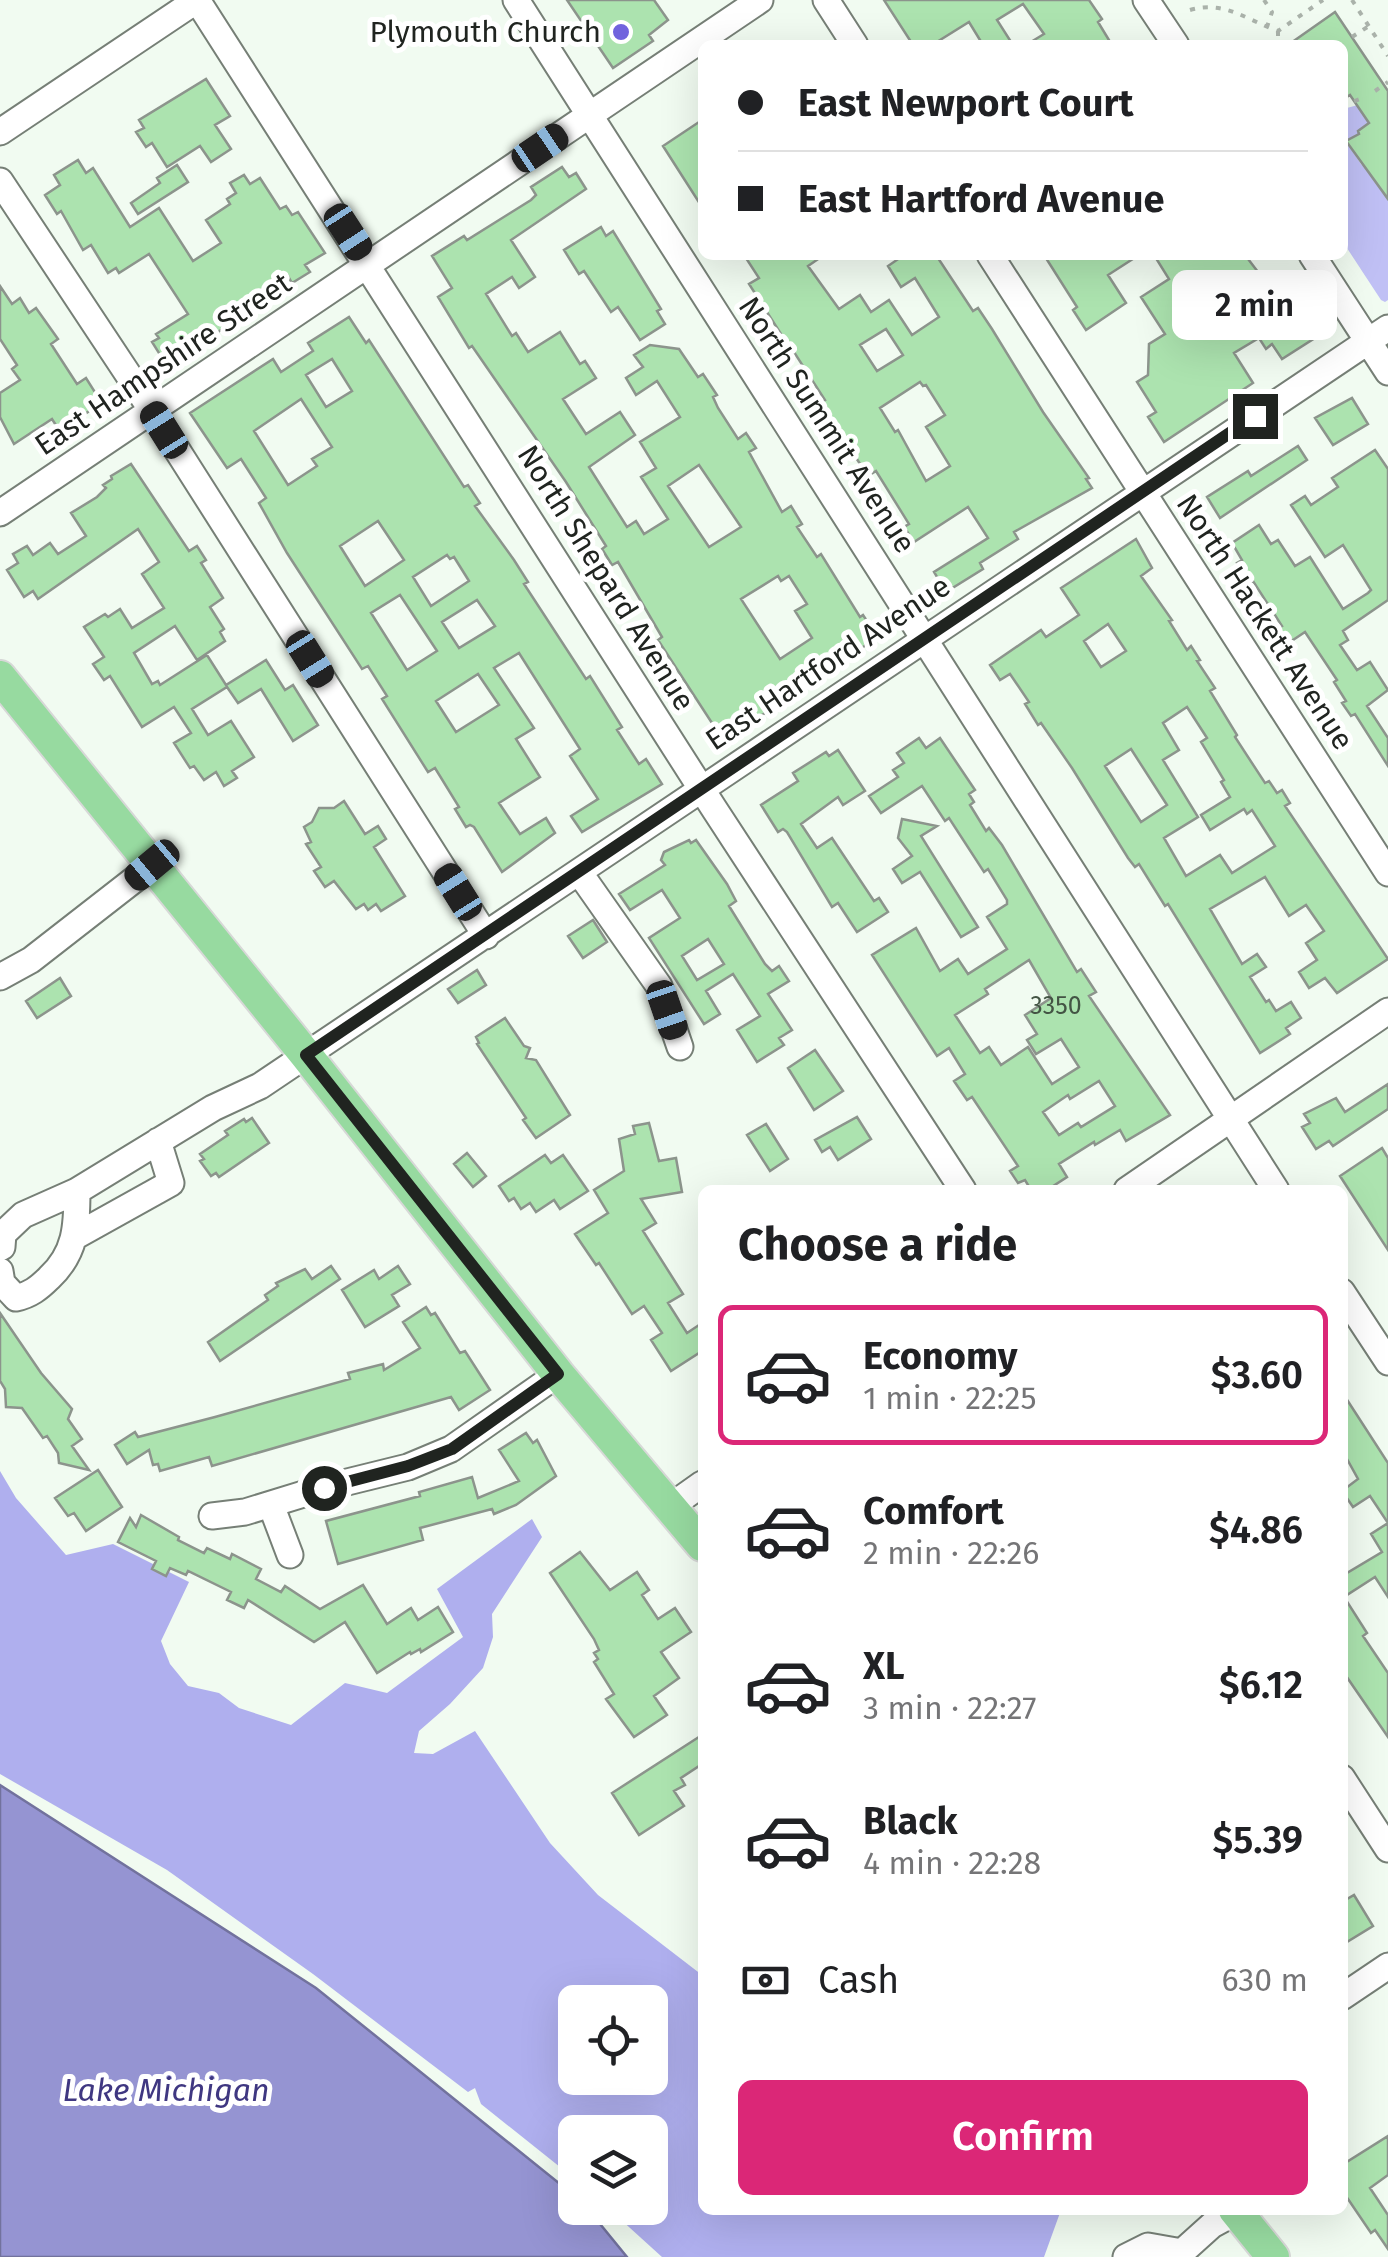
<!DOCTYPE html>
<html lang="en">
<head>
<meta charset="utf-8">
<style>
	body { margin:0; font-family:"Fira Sans",sans-serif; background:#f2f2f2; color:#202124; height:100vh; display:flex; flex-direction:column; font-size:38px; white-space:nowrap }
	* { box-sizing:border-box; margin:0 }
	p { font-size:32px; color:#757577 }
	.icon { flex:none; width:55px; height:55px; fill:none; stroke:currentColor; stroke-width:2; stroke-linecap:round; stroke-linejoin:round }
	.map { position:relative; flex:1; overflow:hidden }
	.side { position:absolute; left:698px; top:1185px; width:650px; height:1030px; display:flex; flex-direction:column; background:#fff; border-radius:15px; box-shadow:0 10px 40px #0002 }
	.side>* { flex:none }
	.top-card { position:absolute; left:698px; top:40px; width:650px; height:220px; border-radius:15px; box-shadow:0 10px 40px #0002; display:grid; align-content:center; height:220px; padding:0 40px; background:#fff }
	.tools { position:absolute; left:558px; top:1985px; display:grid; gap:20px }
	.tools a { display:grid; place-items:center; width:110px; height:110px; border-radius:15px; background:#fff; box-shadow:0 10px 40px #0002; font-size:50px }
	.end { position:absolute; width:45px; height:45px; margin:-22px; border:12px solid #202420; background:#fff; box-shadow:0 0 0 5px #fff }
	.from { border-radius:50% }
	.bubble { position:absolute; height:70px; border-radius:15px; background:#fff; box-shadow:0 10px 40px #0002; font-size:32px; font-weight:600; line-height:70px; text-align:center }
	.car { position:absolute; width:30px; height:60px; margin:-30px -15px; border-radius:12px; box-shadow:0 0 8px 2px #0007; background:linear-gradient(#222 24%,#8ab4d8 0 40%,#222 0 76%,#8ab4d8 0 86%,#222 0) }
	.top-card b { display:flex; align-items:center; gap:35px; height:95px; font-size:38px }
	.top-card b+b { border-top:2px solid #e0e0e0 }
	.top-card i { width:25px; height:25px; background:#202124 }
	ul { padding:0; list-style:none }
	li { display:flex; align-items:center; gap:30px; height:140px; margin:0 20px 15px; padding:0 20px; border:5px solid transparent; border-radius:15px }
	li div { flex:1 }
	li b { display:block; font-size:38px }
	li em { font-style:normal; font-weight:600 }
	li.selected { border-color:#db2777 }
	li>.icon { width:90px; height:90px; stroke-width:1.5 }
	h2 { padding:0 40px; font-size:45px; line-height:120px }
	.pay { display:flex; align-items:center; gap:25px; height:110px; padding:0 40px; font-size:38px }
	.pay p { margin-inline-start:auto }
	.button { display:flex; gap:20px; margin-top:auto; padding:20px 40px }
	.button a { flex:1; height:115px; border-radius:15px; background:#db2777; color:#fff; font-size:40px; font-weight:600; line-height:115px; text-align:center }
	.map>svg:first-child { display:block }
</style>
</head>
<body>
<div class="map">
<svg width="1388" height="2257" viewBox="0 0 1388 2257">
	<rect width="100%" height="100%" fill="#f1fbf1"/>
	<path fill="#c0c0f5" d="M1358 105 1371 106 1362 113 1370 124 1347 143 1361 164 1388 187V300L1385 302 1381 300 1343 242V109Z"/>
	<path fill="#afafee" fill-rule="evenodd" d="M0 1471 16 1498 66 1555 113 1544 189 1582 161 1641 170 1664 188 1686 219 1693 239 1708 291 1725 345 1683 387 1693 463 1637 437 1589 532 1519 542 1537 492 1614 493 1637 483 1668 450 1704 419 1731 414 1753 433 1754 475 1731 550 1843 598 1895 702 1975V2210H1061L1044 2257H662L608 2208H650V2132H575V2179L481 2104 475 2088 468 2092 313 1974 167 1870 0 1774ZM575 2002H650V2078H575Z"/>
	<path fill="#9594d2" stroke="#72729d" stroke-width="2.5" d="M0 1785 316 1988 575 2196V2208H587L627 2257H0Z"/>
	<path fill="#ace3af" stroke="#8c948c" stroke-width="2.5" fill-rule="evenodd" d="M567 0H654L668 20 649 35 653 41 613 68Z
		M884 0H1089L1102 19 1098 22 1112 45H1026L1044 34 1023 4 997 20 1013 45H983L969 22 932 45H913Z
		M1335 12 1388 91V199L1346 141 1359 134 1358 131 1369 123 1350 95 1342 100V45H1288Z
		M206 79 230 116 215 125 231 149 211 162 200 146 167 167 152 143 146 147 136 132 144 128 139 120Z
		M702 120V207L663 146Z
		M78 160 86 173 93 168 130 227 159 208 193 261 221 243 206 220 230 204 227 199 236 193 230 183 244 175 250 184 260 178 280 209 286 206 292 215 298 212 325 253 305 265 310 272 292 283 288 276 227 315 232 323 175 359 172 355 164 361 152 342 159 338 156 334 188 314 149 254 119 273 116 268 108 273 91 245 83 250 61 211 57 214 45 195 60 185 54 175Z
		M177 165 188 182 138 214 131 203 160 183 157 178Z
		M562 167 569 177 576 173 586 189 511 240 535 277 519 288 512 277 486 294 512 336 516 333 528 352 560 332 580 364 585 361 596 378 563 399 586 434 620 412 635 435 589 467 627 527 636 521 644 534 668 519 641 477 656 468 640 442 680 417 657 381 636 395 626 378 643 367 634 355 650 345 679 349 698 377 703 374 717 395 713 397 718 408 738 439 746 433 756 448 749 452 782 512 791 506 802 524 797 527 817 557 821 554 860 617 863 615 877 636 852 656 837 662 836 660 797 684 793 678 765 696 773 708 723 740 658 640 662 637 618 562 612 565 602 549 606 546 566 482 472 346 469 348 438 297 452 288 432 256 464 236 467 240 531 200 536 195 531 187ZM699 465 741 527 709 547 668 486ZM778 576 781 581 789 576 807 604 795 611 812 638 780 659 741 599Z
		M601 227 606 236 613 231 661 309 657 311 665 324 640 340 618 307 611 312 584 271 579 274 564 250Z
		M744 255H824L808 266 839 309 860 295 871 312 889 300 912 335 939 317 915 278 901 287 888 266 904 255H936L973 311 978 308 992 329 1043 412 1089 478 1086 479 1092 488 1014 532 1018 539 980 563 983 569 946 592 934 572 988 538 968 507 914 542 904 527 909 524 876 471 868 476 820 403 825 400 794 352 788 355 777 337 781 334 749 284 759 278ZM886 329 903 355 877 371 860 345ZM920 382 923 386 926 385 945 415 926 427 950 466 926 481 898 430 895 432 880 408Z
		M1044 255H1139L1108 275 1126 303 1086 330 1073 310 1077 307Z
		M1154 255H1245L1294 319 1304 312 1318 336 1282 359 1272 344 1266 349 1259 338 1234 353 1253 383 1164 442 1148 417 1156 412 1137 382 1148 375 1149 344 1165 334 1141 297 1169 279Z
		M0 286 12 304 20 298 29 313 36 308 58 339 51 344 77 384 86 378 98 397 87 404 91 410 59 430 52 419 14 444 0 417V393L20 380 12 369 17 365 0 339Z
		M349 317 366 343 369 340 464 487 468 485 480 503 475 506 514 560 528 582 524 584 586 679 590 676 622 727 617 730 639 764 646 759 662 784 582 832 571 816 598 799 570 756 580 749 519 653 494 668 534 728 516 739 540 777 499 803 520 834 546 818 555 833 502 872 474 827 470 825 466 827 455 809 459 807 435 768 428 772 382 699 387 696 368 666 362 669 287 553 259 503 266 498 241 459 227 468 190 413 273 359 281 372 313 351 308 343ZM332 359 352 391 326 407 306 375ZM301 399 332 447 312 459 317 466 288 485 254 431ZM378 521 404 560 365 586 340 546ZM447 555 450 559 454 557 469 581 431 606 413 577ZM400 595 437 651 407 670 371 613ZM477 600 495 626 459 648 442 622ZM478 674 499 705 456 732 436 701Z
		M1352 398 1368 424 1333 445 1315 418Z
		M1298 446 1307 460 1220 518 1207 497 1248 471 1251 476Z
		M1375 450 1388 469V600L1343 631 1348 640 1340 645 1357 670 1370 662 1388 690 1367 706 1388 738V766L1355 714 1351 716 1342 703 1346 701 1334 682 1337 680 1305 632 1287 644 1277 629 1282 626 1253 581 1249 583 1237 563 1242 560 1232 543 1259 525 1271 544 1278 540 1295 566 1310 557 1343 609 1368 593 1371 590 1343 545 1325 557 1291 505 1305 496 1311 505 1338 487 1332 478Z
		M131 464 189 551 197 546 206 560 201 563 223 598 210 607 224 629 220 632 225 641 197 660 175 626 134 653 152 684 158 681 160 685 207 655 226 685 266 660 285 690 293 685 318 725 293 741 261 689 238 703 227 687 192 709 208 735 231 721 254 757 232 771 237 778 224 786 216 772 204 780 194 766 190 768 174 743 191 733 174 707 142 727 110 676 104 680 93 664 104 657 84 627 105 614 108 617 120 609 132 628 164 608 142 574 159 562 138 529 38 599 33 591 24 597 7 570 18 563 13 554 27 546 33 555 50 543 58 554 86 536 71 513 97 497 106 488 103 485 112 479 111 476Z
		M1136 539 1152 568 1141 576 1172 620 1169 621 1187 650 1191 646 1200 660 1197 661 1215 688 1210 691 1237 735 1235 737 1265 783 1269 781 1277 793 1282 790 1290 803 1285 806 1388 959 1337 993 1325 978 1309 988 1299 972 1317 960 1306 943 1324 931 1306 905 1289 916 1265 877 1210 909 1242 964 1257 954 1266 967 1250 977 1266 1002 1269 1000 1276 1011 1291 1002 1301 1018 1286 1028 1290 1034 1260 1053 1168 904 1165 906 1139 864 1135 867 1128 858 1072 768 1041 723 1038 725 1025 704 1029 702 1010 674 1000 680 990 665 1041 630 1046 637 1079 615 1061 588ZM1108 624 1126 651 1101 667 1084 641ZM1187 707 1207 738 1201 742 1224 780 1221 782 1230 797 1201 815 1210 830 1244 809 1247 814 1252 810 1275 846 1232 873 1220 855 1186 876 1164 838 1198 817 1163 760 1179 750 1163 723ZM1131 749 1167 805 1141 822 1105 766Z
		M919 738 926 748 940 738 975 790 969 794 974 802 970 805 986 831 989 828 1002 845 1077 972 1081 969 1096 992 1089 996 1170 1115 1126 1141 1120 1130 1095 1145 1094 1142 1059 1164 1067 1177 1047 1190H1031L1025 1180 1018 1183 1010 1171 1018 1166 972 1097 967 1100 954 1081 965 1074 949 1048 937 1056 872 955 916 928 940 971 958 959 968 974 1007 949 987 917 1007 904V900L988 869 984 872 949 818 945 821 922 786 881 813 869 796 898 777 893 770 904 763 897 753ZM1029 960 1051 998 1025 1015 1037 1034 1027 1040 1036 1054 1061 1039 1079 1067 1052 1084 1028 1047 1001 1065 989 1047 980 1053 955 1015 988 994 985 989ZM1099 1081 1115 1106 1081 1127 1078 1123 1059 1135 1043 1112 1068 1095 1070 1099Z
		M838 750 865 791 843 805 838 797 801 824 817 848 832 838 874 901 879 898 888 912 857 932 838 903 832 907 787 832 783 829 778 832 761 805 798 781 793 773 826 752 829 756Z
		M344 801 365 834 378 826 386 839 374 847 405 896 381 911 376 904 368 910 364 904 356 909 334 881 325 887 314 871 321 867 306 844 311 842 304 827 312 822 319 808H334Z
		M902 819 937 826 921 836 978 927 961 937 920 872 902 883 893 869 912 856 898 838Z
		M689 840 691 843 696 840 727 884 736 901 729 906 765 964 772 971 779 966 789 981 768 994 792 1030 779 1038 784 1045 757 1062 737 1030 760 1016 733 974 706 991 720 1014 704 1024 649 938 680 918 662 890 630 910 619 894 665 865 661 860 664 852ZM708 939 724 964 697 980 682 956Z
		M593 920 607 942 583 958 568 936Z
		M477 970 486 985 458 1003 448 989Z
		M60 978 71 996 37 1018 26 1001Z
		M505 1018 524 1046 530 1048 526 1058 536 1060 570 1115 536 1138 523 1120 526 1118 477 1044 479 1043 476 1037Z
		M815 1050 843 1091 814 1110 788 1068Z
		M1388 1084V1109L1333 1146 1329 1141 1316 1149 1302 1127 1310 1123 1304 1114 1336 1098 1345 1112Z
		M857 1117 871 1139 838 1160 830 1147 822 1152 815 1140Z
		M252 1118 269 1143 219 1177 216 1173 211 1176 200 1161 204 1159 200 1154 228 1135 225 1131 244 1119 246 1122Z
		M649 1123 659 1161 676 1158 682 1192 641 1199 656 1223 643 1231 683 1294 668 1303 687 1333 702 1323V1351L671 1371 651 1340 662 1333 644 1306 632 1314 599 1263 596 1265 575 1234 608 1213 594 1190 624 1171 619 1139 635 1134 633 1126Z
		M766 1124 788 1159 770 1171 747 1135Z
		M1382 1148 1388 1158V1250L1340 1176Z
		M467 1153 486 1176 473 1187 454 1164Z
		M545 1155 551 1163 563 1155 588 1191 560 1209 554 1200 536 1212 530 1203 521 1209 514 1198 509 1201 499 1186Z
		M331 1266 340 1279 220 1361 208 1342 268 1300 265 1295 278 1286 276 1283 305 1269 312 1279Z
		M398 1266 410 1284 392 1295 399 1306 365 1327 342 1290 374 1270 379 1279Z
		M426 1307 431 1315 435 1313 460 1353 465 1351 490 1390 459 1410 451 1397 212 1466 209 1457 160 1471 158 1464 153 1465 149 1450 127 1464 115 1445 135 1432 138 1437 215 1417 350 1379 348 1373 383 1364 384 1370 420 1348 403 1322Z
		M0 1313 41 1373 72 1409 68 1419 82 1439 72 1446 89 1470 59 1463 58 1453 47 1436 43 1438 22 1408 6 1407 5 1389 0 1381Z
		M1342 1392 1388 1463V1597L1375 1577 1344 1597 1367 1633 1363 1636 1388 1673V1737L1342 1670V1576L1382 1552 1371 1534 1388 1523 1370 1496 1353 1507 1342 1491 1358 1479 1342 1450Z
		M526 1433 533 1443 537 1440 556 1476 516 1505 494 1514 492 1509 420 1528 423 1540 338 1564 326 1521 420 1496 419 1492 472 1477 478 1498 519 1481 499 1450Z
		M98 1470 122 1507 86 1531 74 1513 68 1516 55 1498Z
		M141 1515 179 1537 178 1540 204 1553 207 1548 230 1559 232 1554 261 1569 256 1579 281 1592 285 1586 320 1609 363 1585 387 1624 411 1608 418 1620 438 1607 453 1632 421 1652 420 1649 411 1654 410 1652 377 1673 345 1622 314 1642 248 1600 244 1608 227 1600 231 1592 188 1571 186 1575 170 1568 166 1576 152 1569 156 1561 118 1542 130 1518 136 1527Z
		M580 1552 610 1590 637 1572 649 1590 642 1595 658 1619 675 1608 691 1632 661 1652 679 1678 654 1696 667 1715 634 1737 606 1699 614 1694 594 1662 598 1659 594 1653 599 1650 594 1639 550 1573Z
		M702 1735V1764L681 1778 685 1785 674 1791 684 1806 639 1835 612 1793Z
		M1354 1895 1373 1926 1342 1945V1902Z
		M1388 2136V2175L1370 2188 1388 2215V2249L1375 2230 1371 2233 1348 2199 1342 2203V2165Z"/>
	<g fill="none" stroke-linecap="round" stroke-linejoin="round">
		<g stroke="#767f76" stroke-width="29">
			<path id="minor" d="M516 0 1276 1190
				M826 0 855 45
				M1146 0 1176 45
				M0 132 197 0 713 807 963 1190
				M0 181 151 409 486 936
				M990 255 1388 873
				M1312 255 1388 372
				M0 513 760 0
				M579 872 659 986 680 1047
				M0 977 31 960 153 865
				M1127 1190 1388 1011
				M74 1237 171 1183 158 1141
				M2 1247 3 1234 23 1215 77 1191 213 1108 260 1086 1388 328
				M0 1271 2 1283 16 1298C30 1295 39 1288 49 1278 76 1253 77 1226 77 1191
				M1342 1292 1388 1362
				M271 1505 290 1555
				M671 1506 702 1484
				M212 1516 245 1512 323 1488 408 1467 451 1449 558 1374
				M1342 1778 1388 1849
				M1342 1997 1388 1966
				M1126 2257 1148 2246 1182 2252
				M1182 2257V2252L1212 2225 1236 2212"/>
		</g>
		<g stroke="#d7d8d7" stroke-width="36">
			<path id="major" d="M0 677 306 1055 558 1374 702 1545
				M1235 2210 1273 2257"/>
		</g>
		<path stroke="#aab2aa" stroke-width="4" stroke-dasharray="5 8" stroke-linecap="butt" d="M1264 0 1272 12 1267 27
			M1352 0 1388 56
			M1190 10C1224 0 1247 20 1278 31L1323 0
			M1278 31V45
			M1352 37 1369 26
			M1375 91 1388 82
			M1342 106 1365 97"/>
		<use href="#minor" stroke="#fff" stroke-width="25"/>
		<use href="#major" stroke="#97daa0" stroke-width="32"/>
	</g>
	<g fill="none" stroke-linecap="round" stroke-linejoin="round">
		<path stroke="#202420" stroke-width="12" d="M324 1488 408 1466 452 1449 558 1374 306 1055 1255 416"/>
	</g>
	<circle fill="#7163dd" stroke="#fff" stroke-width="4" cx="621" cy="32" r="10"/>
	<g text-anchor="middle" dominant-baseline="central" stroke-width="10" stroke-linejoin="round" paint-order="stroke">
		<g font-size="25" fill="#435444">
			<text x="1056" y="1006">3350</text>
		</g>
		<g font-size="30" fill="#202420" stroke="#fff" text-anchor="end">
			<text x="601" y="32">Plymouth Church</text>
		</g>
		<g font-size="30" fill="#202420" stroke="#fff">
			<text transform="translate(163 364) rotate(-34)">East Hampshire Street</text>
			<text transform="translate(827 425) rotate(57)">North Summit Avenue</text>
			<text transform="translate(606 578) rotate(58)">North Shepard Avenue</text>
			<text transform="translate(1265 622) rotate(57)">North Hackett Avenue</text>
			<text transform="translate(828 663) rotate(-34)">East Hartford Avenue</text>
		</g>
		<g font-size="32" font-style="italic" fill="#3f3781" stroke="#fff">
			<text x="166" y="2090">Lake Michigan</text>
		</g>
	</g>
</svg>
<div class="tools">
<a><svg class="icon" aria-label="locate" viewBox="0 0 24 24"><circle cx="12" cy="12" r="6"/><path d="M12 2v4M12 18v4M2 12h4M18 12h4"/></svg></a>
<a><svg class="icon" aria-label="layers" viewBox="0 0 24 24"><path d="M12 4l9 5-9 5-9-5zM3 14l9 5 9-5"/></svg></a>
</div>
<i class="end from" style="left:324px;top:1488px"></i>
<i class="end" style="left:1255px;top:416px"></i>
<div class="bubble" style="left:1172px;top:270px;width:165px">2 min</div>
<i class="car" style="left:540px;top:148px;rotate:56deg"></i>
<i class="car" style="left:348px;top:232px;rotate:147deg"></i>
<i class="car" style="left:164px;top:430px;rotate:328deg"></i>
<i class="car" style="left:310px;top:659px;rotate:148deg"></i>
<i class="car" style="left:152px;top:865px;rotate:230deg"></i>
<i class="car" style="left:458px;top:892px;rotate:328deg"></i>
<i class="car" style="left:667px;top:1010px;rotate:161deg"></i>
<div class="top-card">
<b><i class="from"></i>East Newport Court</b>
<b><i></i>East Hartford Avenue</b>
</div>
<section class="side">
<h2>Choose a ride</h2>
<ul>
<li class="selected"><svg class="icon" aria-label="car" viewBox="0 0 24 24"><path d="M5 17H2v-5l4-1 3-4h7l3 4 3 1v5h-3M9 17h6M6 11h13"/><circle cx="7" cy="17" r="2"/><circle cx="17" cy="17" r="2"/></svg><div><b>Economy</b><p>1 min · 22:25</p></div><em>$3.60</em></li>
<li><svg class="icon" aria-label="car" viewBox="0 0 24 24"><path d="M5 17H2v-5l4-1 3-4h7l3 4 3 1v5h-3M9 17h6M6 11h13"/><circle cx="7" cy="17" r="2"/><circle cx="17" cy="17" r="2"/></svg><div><b>Comfort</b><p>2 min · 22:26</p></div><em>$4.86</em></li>
<li><svg class="icon" aria-label="car" viewBox="0 0 24 24"><path d="M5 17H2v-5l4-1 3-4h7l3 4 3 1v5h-3M9 17h6M6 11h13"/><circle cx="7" cy="17" r="2"/><circle cx="17" cy="17" r="2"/></svg><div><b>XL</b><p>3 min · 22:27</p></div><em>$6.12</em></li>
<li><svg class="icon" aria-label="car" viewBox="0 0 24 24"><path d="M5 17H2v-5l4-1 3-4h7l3 4 3 1v5h-3M9 17h6M6 11h13"/><circle cx="7" cy="17" r="2"/><circle cx="17" cy="17" r="2"/></svg><div><b>Black</b><p>4 min · 22:28</p></div><em>$5.39</em></li>
</ul>
<div class="pay"><svg class="icon" aria-label="cash" viewBox="0 0 24 24"><path d="M3 7h18v10H3z"/><circle cx="12" cy="12" r="2"/></svg>Cash<p>630 m</p></div>
<div class="button"><a>Confirm</a></div>
</section>
</div>
</body>
</html>
